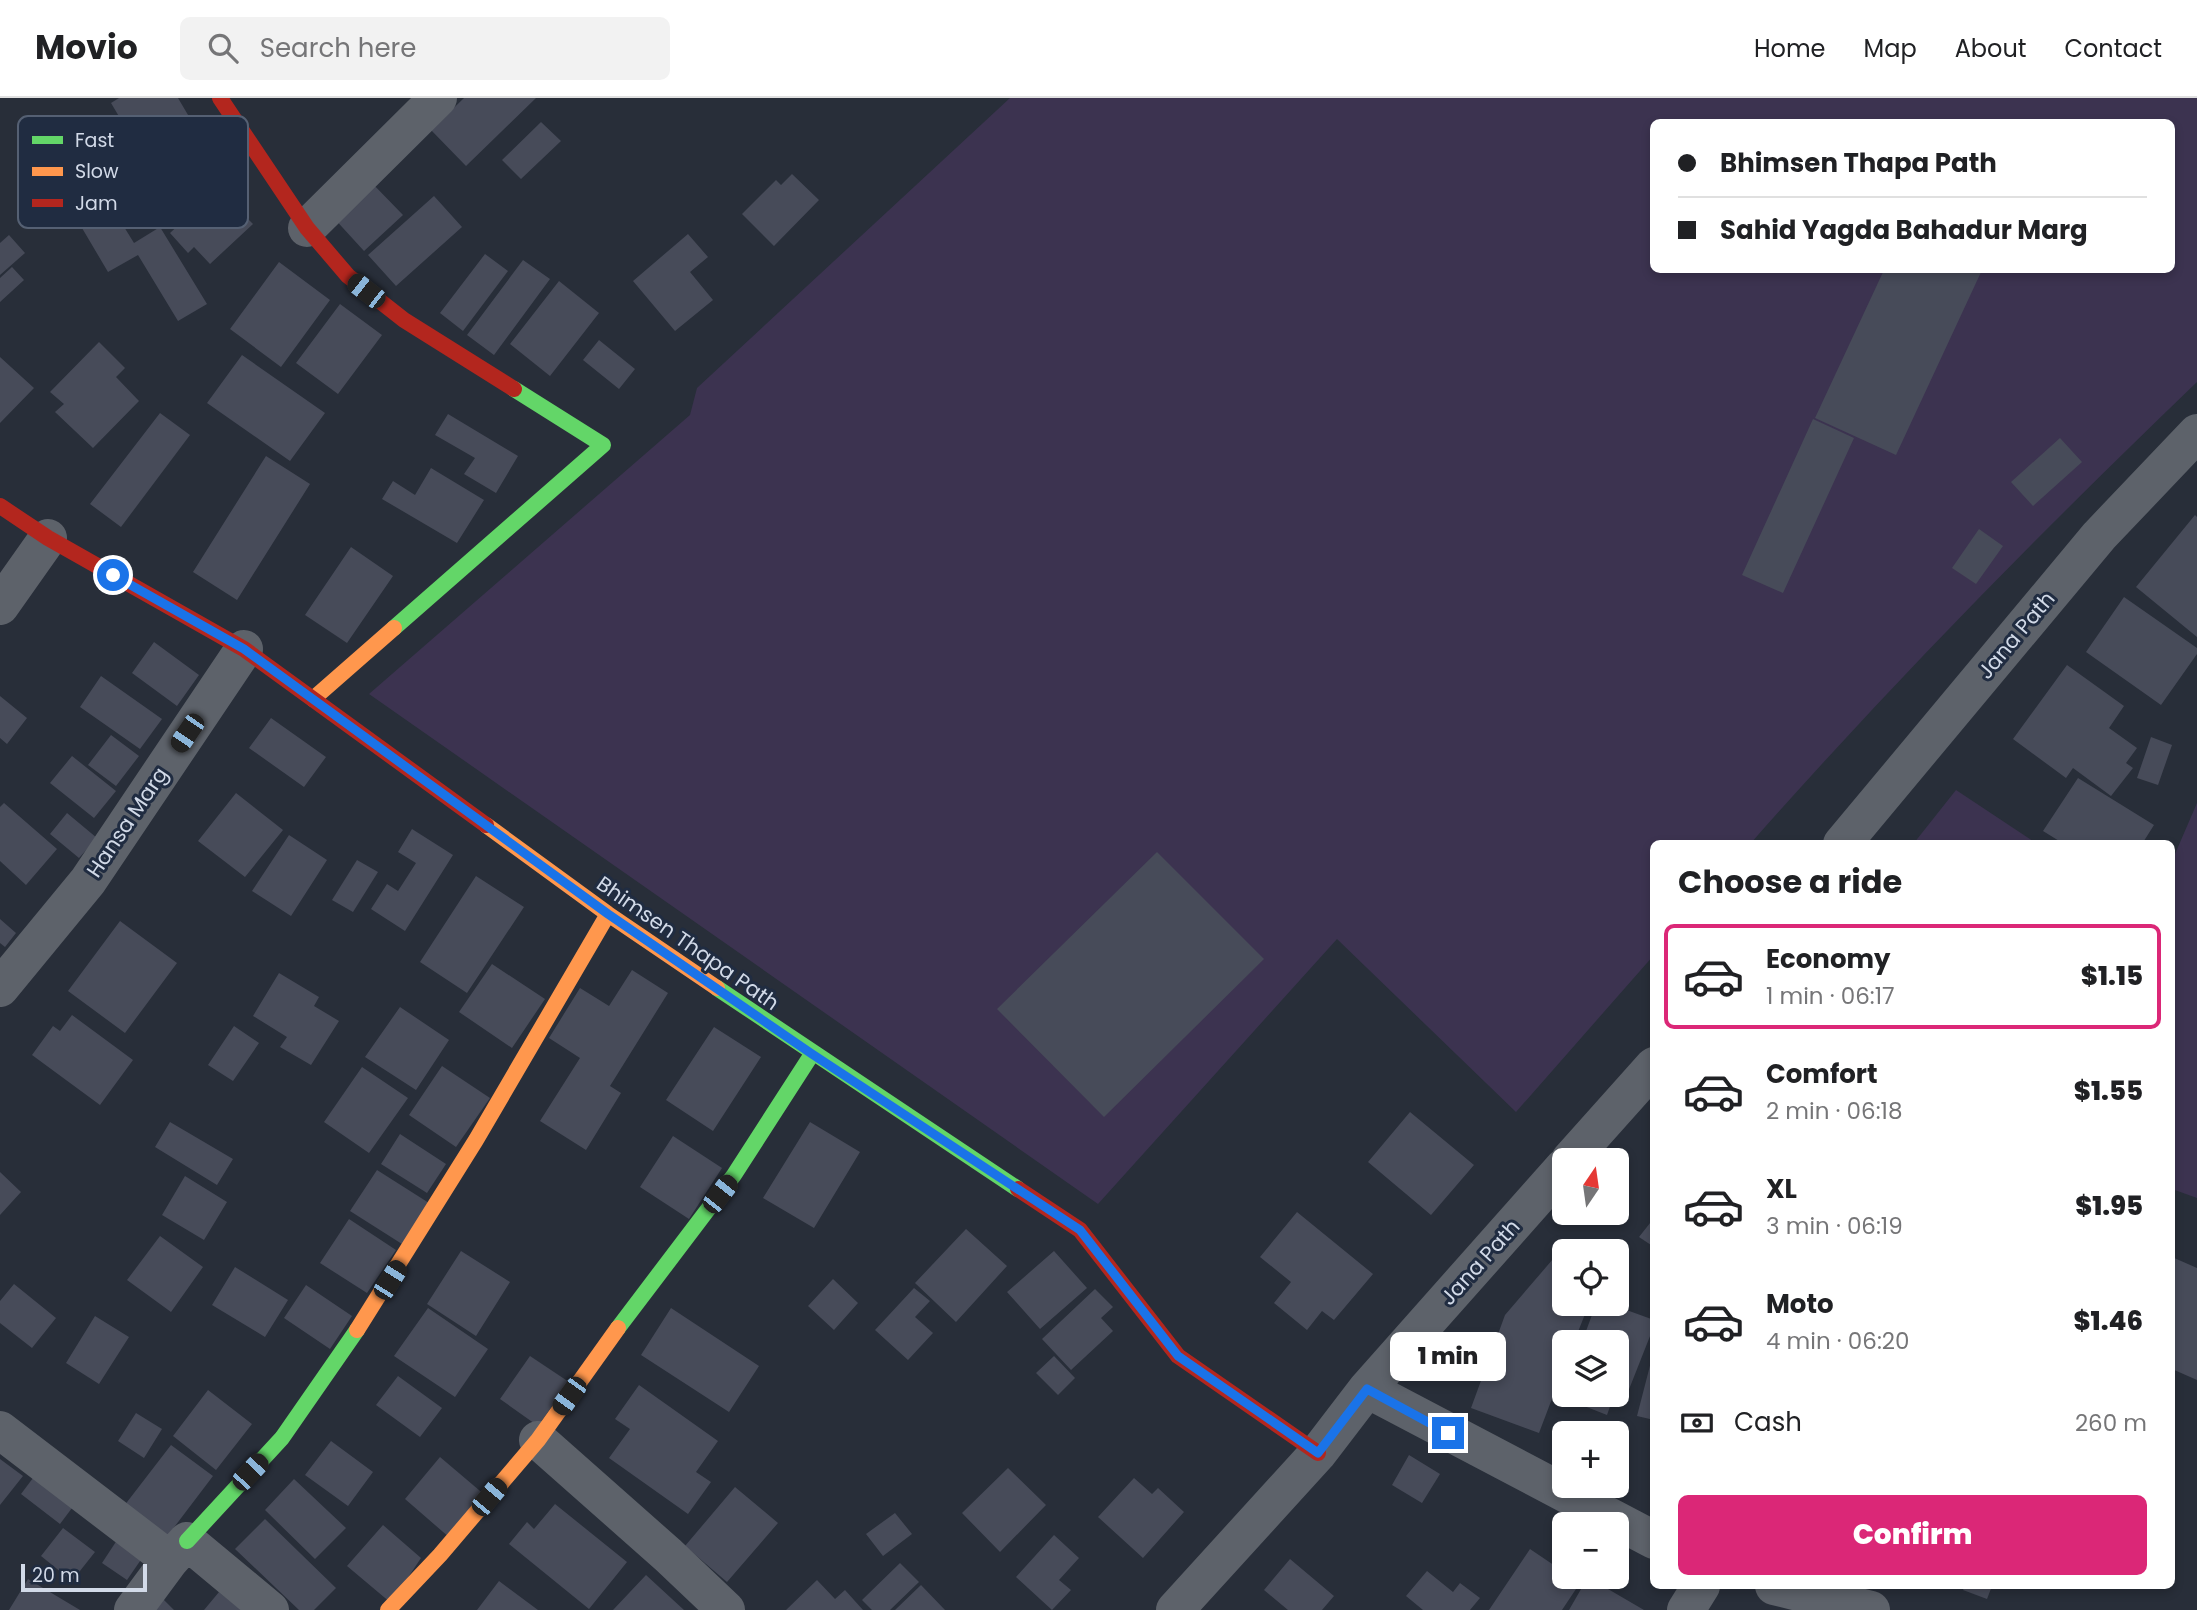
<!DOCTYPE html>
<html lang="en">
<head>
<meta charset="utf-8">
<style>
	body { margin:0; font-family:Poppins,sans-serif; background:#f2f2f2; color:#202124; height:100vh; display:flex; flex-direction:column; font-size:26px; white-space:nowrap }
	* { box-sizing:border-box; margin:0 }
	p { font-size:23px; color:#757577 }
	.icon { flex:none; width:38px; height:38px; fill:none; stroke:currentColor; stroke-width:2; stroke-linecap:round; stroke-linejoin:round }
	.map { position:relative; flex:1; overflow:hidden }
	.sheet { position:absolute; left:1650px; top:742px; width:525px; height:749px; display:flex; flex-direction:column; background:#fff; border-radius:10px; box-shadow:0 4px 10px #0003 }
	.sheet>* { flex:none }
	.top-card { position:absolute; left:1650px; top:21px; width:525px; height:154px; border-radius:10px; box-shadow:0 4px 10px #0003; display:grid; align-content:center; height:154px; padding:0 28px; background:#fff }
	.needle { width:46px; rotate:13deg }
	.buttons { position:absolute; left:1552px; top:1050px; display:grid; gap:14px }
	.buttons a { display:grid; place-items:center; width:77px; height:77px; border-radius:10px; background:#fff; box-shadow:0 4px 10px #0003; font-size:35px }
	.scale { position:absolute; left:21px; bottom:18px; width:126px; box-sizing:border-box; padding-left:7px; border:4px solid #d2dae8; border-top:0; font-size:19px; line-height:24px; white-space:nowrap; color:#d2dae8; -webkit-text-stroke:5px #202c41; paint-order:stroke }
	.end { position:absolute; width:32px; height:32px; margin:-16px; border:9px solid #1a73e8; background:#fff; box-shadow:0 0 0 4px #fff }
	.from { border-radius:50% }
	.bubble { position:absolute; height:49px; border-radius:10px; background:#fff; box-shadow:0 4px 10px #0003; font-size:23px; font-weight:800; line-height:49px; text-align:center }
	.car { position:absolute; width:21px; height:42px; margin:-21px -10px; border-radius:9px; box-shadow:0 0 5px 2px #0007; background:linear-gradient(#222 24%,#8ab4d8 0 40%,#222 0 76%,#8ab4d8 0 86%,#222 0) }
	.top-card b { display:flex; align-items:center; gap:24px; height:66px; font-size:26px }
	.top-card b+b { border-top:2px solid #e0e0e0 }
	.top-card i { width:18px; height:18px; background:#202124 }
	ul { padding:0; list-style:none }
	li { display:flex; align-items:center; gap:21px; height:105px; margin:0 14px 10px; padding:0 14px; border:4px solid transparent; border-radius:10px }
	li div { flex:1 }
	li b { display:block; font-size:26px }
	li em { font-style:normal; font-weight:800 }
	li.on { border-color:#db2777 }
	li>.icon { width:63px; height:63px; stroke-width:1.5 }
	h2 { padding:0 28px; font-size:32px; line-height:84px }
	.pay { display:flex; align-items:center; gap:18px; height:77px; padding:0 28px; font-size:26px }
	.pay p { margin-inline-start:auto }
	.cta { display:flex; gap:14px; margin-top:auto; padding:14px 28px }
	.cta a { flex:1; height:80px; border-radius:10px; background:#db2777; color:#fff; font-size:28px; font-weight:800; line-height:80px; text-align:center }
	header { display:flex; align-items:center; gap:42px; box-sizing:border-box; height:98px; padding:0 35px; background:#fff; border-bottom:2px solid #e0e0e0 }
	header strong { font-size:33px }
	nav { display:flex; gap:38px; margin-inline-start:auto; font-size:24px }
	.search { width:490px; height:63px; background:#f2f2f2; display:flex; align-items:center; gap:18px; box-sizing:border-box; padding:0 24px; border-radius:10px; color:#757577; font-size:26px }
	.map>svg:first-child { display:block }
</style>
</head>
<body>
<header>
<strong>Movio</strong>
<div class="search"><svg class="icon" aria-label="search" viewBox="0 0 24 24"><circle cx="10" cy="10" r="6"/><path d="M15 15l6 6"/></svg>Search here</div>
<nav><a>Home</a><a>Map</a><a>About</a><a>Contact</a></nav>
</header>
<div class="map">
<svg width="2197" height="1512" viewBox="0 0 2197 1512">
	<rect width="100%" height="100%" fill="#282e39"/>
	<path fill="#3c3350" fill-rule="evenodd" d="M1010 0H2197V284C2043 432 1892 585 1751 745L1654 746V857L1516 1014 1337 841 1098 1106 369 596 690 317 697 290ZM1654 24H2172V172H1654Z
		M1956 692 2036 745H1914Z
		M2197 705V1100L2172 1091V763Z"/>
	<path fill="#474b59" d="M119 0H178L191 22 139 52 111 5Z
		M464 0H536L466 68 431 32Z
		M541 24 561 43 521 81 502 62Z
		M792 76 819 102 774 148 742 116 776 82 781 87Z
		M226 83 244 103 237 110 253 126 210 166 194 149 188 155 170 135Z
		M370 83 403 117 364 153 332 118Z
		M434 98 462 129 396 188 368 157Z
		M113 111 134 145 160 129 207 206 178 223 138 157 108 174 82 130Z
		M688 136 708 159 690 174 713 202 675 233 633 183Z
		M9 137 25 155 0 177V145Z
		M485 156 508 173 463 233 440 215Z
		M523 162 550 181 494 257 467 237Z
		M279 164 330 202 281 269 230 231Z
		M12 169 24 182 0 204V180Z
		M1884 172H1982L1896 357 1815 320Z
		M559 183 599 215 550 278 510 246Z
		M340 206 382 237 338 296 296 265Z
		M599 242 635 271 619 291 583 262Z
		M99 244 125 270 116 279 139 303 93 350 55 314 64 306 50 294Z
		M242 257 325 315 290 363 207 305Z
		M0 259 34 290 0 325Z
		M160 315 190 337 121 429 90 406Z
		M448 316 518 358 496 395 464 376 475 360 435 337Z
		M1813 321 1854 340 1783 495 1742 477Z
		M2060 340 2082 364 2033 408 2011 384Z
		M266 358 310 386 237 502 193 474Z
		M431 370 484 402 457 445 382 401 393 383 415 397Z
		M2195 417 2197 419V539L2136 489Z
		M1979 431 2003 448 1976 486 1952 470Z
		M351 449 393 478 347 545 305 517Z
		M2124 499 2197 550V556L2161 607 2086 554Z
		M154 544 199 577 177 608 132 575Z
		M2067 567 2124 608 2109 630 2137 650 2126 665 2133 670 2111 698 2073 670 2066 680 2013 641Z
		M101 578 162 621 140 651 80 609Z
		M0 598 27 620 7 646 0 640Z
		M271 620 326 659 304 689 249 650Z
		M111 637 139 658 116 688 88 667Z
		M2151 639 2172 647 2158 687 2137 680Z
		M72 658 116 693 94 720 50 685Z
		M2078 680 2154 727 2142 746H2064L2043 733Z
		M236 695 283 732 245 779 198 743Z
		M4 705 57 751 26 787 0 763V709Z
		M67 715 97 740 79 760 50 736Z
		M412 731 453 757 405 833 371 811 387 786 398 793 416 765 398 754Z
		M289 737 327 762 291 818 252 793Z
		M1157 754 1264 861 1104 1019 997 911Z
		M357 762 378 774 353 814 332 802Z
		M476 778 524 809 467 895 420 864Z
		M0 821 16 835 5 849 0 845Z
		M120 823 177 865 125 935 68 893Z
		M492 866 545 901 512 950 459 914Z
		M632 872 668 895 610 988 621 995 586 1052 540 1023 580 960 549 940 580 890 609 908Z
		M279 875 319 899 314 908 339 923 311 967 280 949 287 939 253 918Z
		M400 909 449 942 416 992 365 959Z
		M72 917 133 962 100 1007 32 957 53 928 60 933Z
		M234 928 259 945 233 983 208 967Z
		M714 929 761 959 713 1033 666 1002Z
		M442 968 490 1000 456 1049 409 1017Z
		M362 969 408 1000 369 1055 324 1024Z
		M1410 1014 1474 1067 1431 1117 1368 1064Z
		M170 1024 233 1061 217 1087 155 1049Z
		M810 1024 860 1054 814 1130 763 1100Z
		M400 1036 446 1066 427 1095 381 1066Z
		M673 1038 722 1070 689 1121 640 1089Z
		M377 1072 429 1105 402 1146 350 1113Z
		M0 1074 21 1094 0 1117Z
		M185 1078 227 1104 204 1142 162 1117Z
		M1297 1114 1373 1176 1334 1222 1322 1213 1307 1232 1274 1205 1291 1184 1260 1159Z
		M1654 1120V1149L1639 1139Z
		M349 1121 396 1152 367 1195 320 1165Z
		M966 1131 1007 1168 956 1224 915 1185Z
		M160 1138 203 1169 171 1214 127 1182Z
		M1565 1147 1581 1153H1564V1206H1589L1574 1244H1564V1269L1539 1335 1471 1310 1505 1217Z
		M461 1153 510 1184 476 1238 427 1206Z
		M1054 1153 1087 1190 1040 1231 1007 1194Z
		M2172 1159 2197 1170V1282L2172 1271Z
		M235 1169 288 1202 265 1239 212 1207Z
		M833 1181 858 1205 834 1232 808 1208Z
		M14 1186 56 1220 32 1250 0 1225V1203Z
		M306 1187 352 1218 330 1251 284 1220Z
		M914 1190 930 1203 915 1219 933 1235 908 1262 875 1232Z
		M1095 1191 1113 1209 1101 1220 1113 1233 1071 1272 1042 1241Z
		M1596 1206H1610L1654 1222V1228L1626 1299 1617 1296V1244H1582Z
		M428 1210 488 1251 455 1299 394 1258Z
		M671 1210 759 1268 729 1314 641 1257Z
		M95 1218 129 1239 99 1286 66 1265Z
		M1653 1256H1654V1322L1637 1318Z
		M530 1258 569 1284 538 1328 500 1301Z
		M1054 1258 1075 1280 1058 1297 1036 1275Z
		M398 1278 442 1310 420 1339 376 1307Z
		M639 1287 718 1343 696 1374 711 1384 688 1416 609 1360 630 1331 615 1321Z
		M208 1292 252 1326 216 1372 173 1338Z
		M1583 1297H1614L1607 1317 1579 1306Z
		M136 1315 162 1331 144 1360 118 1343Z
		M331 1343 373 1374 348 1408 305 1377Z
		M171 1347 213 1378 166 1440 124 1408Z
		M1409 1357 1440 1376 1422 1405 1392 1387Z
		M440 1359 486 1398 450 1440 405 1401Z
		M0 1361 23 1378 0 1407Z
		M1008 1370 1046 1407 1000 1454 962 1415Z
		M39 1372 78 1402 60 1426 21 1396Z
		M1134 1380 1152 1396 1158 1390 1184 1414 1143 1460 1098 1419Z
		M294 1381 346 1430 315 1461 265 1412Z
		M735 1389 778 1425 727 1484 685 1448Z
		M555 1406 627 1464 589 1511 509 1446 527 1424 534 1431Z
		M895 1415 912 1436 883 1458 866 1436Z
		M265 1421 336 1490 314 1512H299L235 1451Z
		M383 1427 421 1460 391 1505 347 1468Z
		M63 1430 95 1454 72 1483 41 1458Z
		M123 1433 149 1450 127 1482 102 1465Z
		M1054 1437 1079 1460 1059 1482 1071 1492 1052 1512 1016 1479Z
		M1530 1451 1564 1474V1479H1572L1580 1485 1562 1512H1489Z
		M1290 1461 1334 1498 1322 1512H1288L1264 1492Z
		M900 1465 919 1484 890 1512H872L862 1502Z
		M1427 1473 1453 1494 1460 1485 1480 1500 1470 1512H1423L1406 1498Z
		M646 1477 684 1512H613Z
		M1588 1479H1615L1608 1491 1644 1512H1569Z
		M28 1481 80 1512H9Z
		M817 1482 835 1501 845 1492 863 1512H786Z
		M499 1483 538 1512H477Z
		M921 1487 945 1512H895Z
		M1965 1488H1992L1987 1501 1963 1492Z
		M219 1494 241 1512H204Z
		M163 1501 174 1512H153Z"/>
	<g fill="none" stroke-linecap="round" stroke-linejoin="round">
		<path stroke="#5d626a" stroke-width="38" d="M307 130 438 0
			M0 508 48 440
			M1842 746 2099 438 2197 335
			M0 890 88 783 244 551
			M1570 1062 1654 968
			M1367 1291 1654 1442
			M0 1332 170 1462 133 1512
			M538 1342 668 1457 726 1512
			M170 1462 187 1443 270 1512
			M1774 1488 1871 1512
			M1175 1512 1318 1355 1367 1291 1564 1069
			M1686 1512 1701 1488"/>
		<path stroke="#63d668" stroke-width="16" d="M394 530 603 347 514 291
			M717 890 1018 1091
			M618 1230 734 1077 812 956
			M187 1443 282 1340 357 1232"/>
		<path stroke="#ff974d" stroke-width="16" d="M313 601 394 530
			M486 727 608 816 717 890
			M357 1232 476 1042 608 816
			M388 1512 440 1457 538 1342 618 1230"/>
		<path stroke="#b3261e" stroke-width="16" d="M220 0 307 130 348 178 404 222 514 291
			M0 408 48 440 244 551 486 727
			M1018 1091 1080 1132 1178 1258 1318 1355"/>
	</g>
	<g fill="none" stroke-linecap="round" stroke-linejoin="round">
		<path stroke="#1a73e8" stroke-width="9" d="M113 477 244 551 608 816 812 956 1080 1132 1178 1258 1318 1355 1367 1291 1448 1335"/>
	</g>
	<g text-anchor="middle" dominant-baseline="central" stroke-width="6" stroke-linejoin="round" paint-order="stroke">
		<g font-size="21" fill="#d2dae8" stroke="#202c41">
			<text transform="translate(2016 537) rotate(-50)">Jana Path</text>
			<text transform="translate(127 724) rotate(-56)">Hansa Marg</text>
			<text transform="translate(688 845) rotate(35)">Bhimsen Thapa Path</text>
			<text transform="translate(1480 1164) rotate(-48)">Jana Path</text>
		</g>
	</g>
	<rect x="18" y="18" width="230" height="112" rx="10" fill="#202c41" stroke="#556073" stroke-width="2"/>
	<rect x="32" y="38" width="31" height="8" fill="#63d668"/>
	<rect x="32" y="69" width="31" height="9" fill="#ff974d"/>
	<rect x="32" y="101" width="31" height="8" fill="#b3261e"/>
	<g font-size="19" fill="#d2dae8">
		<text x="75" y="49">Fast</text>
		<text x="75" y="80">Slow</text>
		<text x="75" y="112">Jam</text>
	</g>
</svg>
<div class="buttons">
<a><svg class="needle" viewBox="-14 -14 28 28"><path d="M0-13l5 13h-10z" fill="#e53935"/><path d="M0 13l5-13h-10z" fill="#757577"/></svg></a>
<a><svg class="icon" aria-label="locate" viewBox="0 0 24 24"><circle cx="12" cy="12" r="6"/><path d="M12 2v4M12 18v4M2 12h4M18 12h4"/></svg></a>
<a><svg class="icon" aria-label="layers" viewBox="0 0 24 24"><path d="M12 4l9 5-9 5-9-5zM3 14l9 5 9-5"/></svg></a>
<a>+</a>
<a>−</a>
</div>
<div class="scale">20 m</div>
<i class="end from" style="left:113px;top:477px"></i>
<i class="end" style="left:1448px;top:1335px"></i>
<div class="bubble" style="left:1390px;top:1234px;width:116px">1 min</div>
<i class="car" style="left:366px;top:193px;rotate:308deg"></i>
<i class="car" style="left:187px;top:635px;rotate:214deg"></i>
<i class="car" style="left:720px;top:1096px;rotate:38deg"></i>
<i class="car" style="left:390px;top:1182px;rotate:32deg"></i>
<i class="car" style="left:569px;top:1298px;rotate:216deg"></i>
<i class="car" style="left:250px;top:1374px;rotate:43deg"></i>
<i class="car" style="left:489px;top:1399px;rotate:40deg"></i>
<div class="top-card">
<b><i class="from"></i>Bhimsen Thapa Path</b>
<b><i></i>Sahid Yagda Bahadur Marg</b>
</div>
<section class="sheet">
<h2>Choose a ride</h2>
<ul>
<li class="on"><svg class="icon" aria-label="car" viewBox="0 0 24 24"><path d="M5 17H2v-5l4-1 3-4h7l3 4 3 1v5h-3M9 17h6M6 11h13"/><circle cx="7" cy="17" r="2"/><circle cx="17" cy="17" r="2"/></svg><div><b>Economy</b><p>1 min · 06:17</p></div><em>$1.15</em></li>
<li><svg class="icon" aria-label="car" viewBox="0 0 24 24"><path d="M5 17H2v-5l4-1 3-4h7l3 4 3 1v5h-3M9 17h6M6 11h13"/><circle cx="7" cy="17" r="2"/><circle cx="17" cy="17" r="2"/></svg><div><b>Comfort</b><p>2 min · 06:18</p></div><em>$1.55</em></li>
<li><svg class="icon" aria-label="car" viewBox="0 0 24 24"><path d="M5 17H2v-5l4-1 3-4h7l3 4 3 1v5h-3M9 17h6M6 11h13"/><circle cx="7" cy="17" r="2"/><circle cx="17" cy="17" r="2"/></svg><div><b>XL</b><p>3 min · 06:19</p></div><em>$1.95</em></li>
<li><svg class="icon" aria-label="car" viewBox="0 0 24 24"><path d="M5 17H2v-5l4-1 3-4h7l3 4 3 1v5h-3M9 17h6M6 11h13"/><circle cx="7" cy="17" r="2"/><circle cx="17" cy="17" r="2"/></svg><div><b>Moto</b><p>4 min · 06:20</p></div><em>$1.46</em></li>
</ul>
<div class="pay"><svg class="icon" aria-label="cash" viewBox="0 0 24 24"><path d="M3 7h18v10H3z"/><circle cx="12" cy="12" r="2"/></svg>Cash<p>260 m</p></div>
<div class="cta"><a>Confirm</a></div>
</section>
</div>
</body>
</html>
